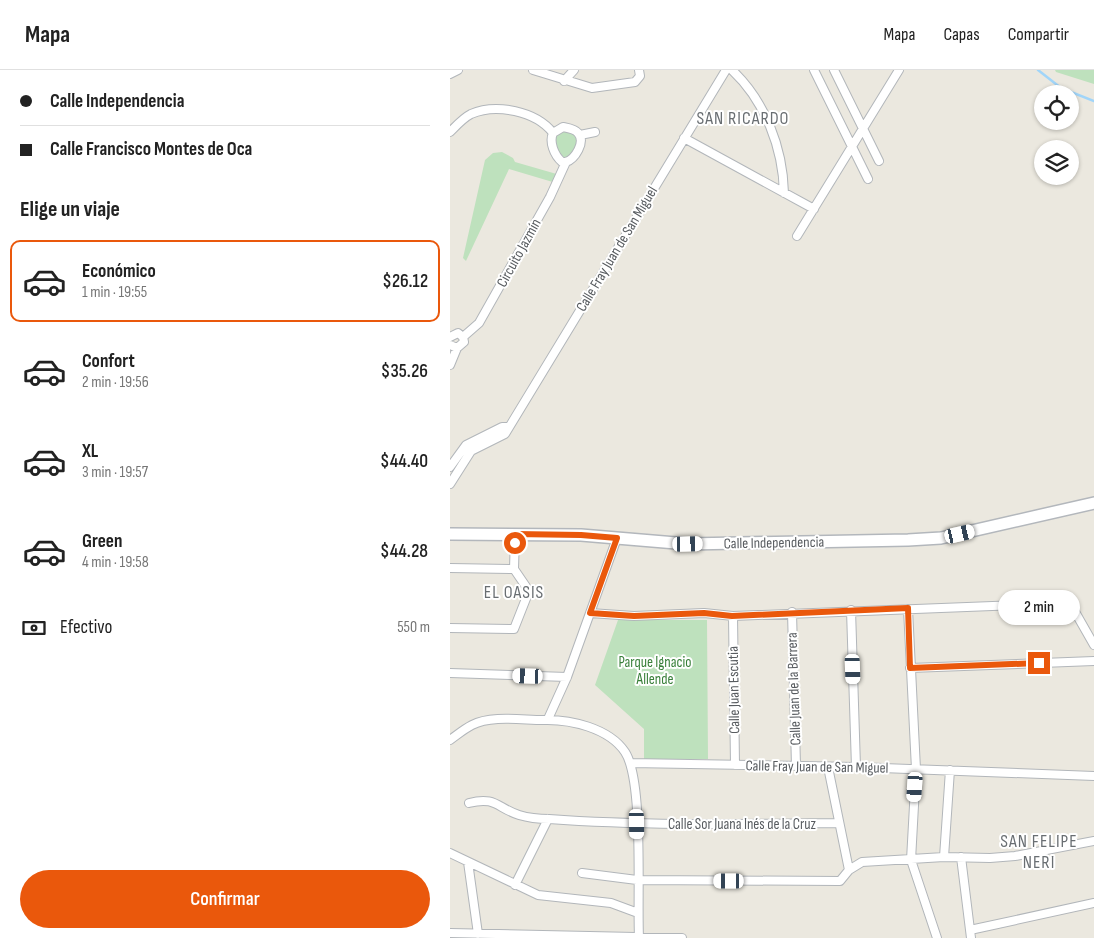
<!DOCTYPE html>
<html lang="es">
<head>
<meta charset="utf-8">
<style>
	body { margin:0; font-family:"Sofia Sans Condensed",sans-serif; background:#f2f2f2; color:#222; height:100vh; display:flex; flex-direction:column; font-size:19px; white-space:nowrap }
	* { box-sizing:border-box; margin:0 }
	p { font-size:16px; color:#767676 }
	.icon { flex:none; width:28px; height:28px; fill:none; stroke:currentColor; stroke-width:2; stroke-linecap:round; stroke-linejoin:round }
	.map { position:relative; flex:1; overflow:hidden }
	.sheet { display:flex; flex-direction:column; background:#fff; width:450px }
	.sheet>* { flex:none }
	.hud { display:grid; align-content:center; height:110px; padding:0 20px; background:#fff }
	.controls { position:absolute; left:584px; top:15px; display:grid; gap:10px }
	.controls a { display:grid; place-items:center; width:45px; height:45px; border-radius:50%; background:#fff; box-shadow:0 1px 4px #0004; font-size:25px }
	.end { position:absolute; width:22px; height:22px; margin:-11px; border:6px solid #ea580c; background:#fff; box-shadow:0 0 0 2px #fff }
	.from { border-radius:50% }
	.bubble { position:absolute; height:35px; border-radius:18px; background:#fff; box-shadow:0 1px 4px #0004; font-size:16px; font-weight:600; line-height:35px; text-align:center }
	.car { position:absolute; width:15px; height:30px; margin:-15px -8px; border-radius:6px; box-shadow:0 0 4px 1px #0007; background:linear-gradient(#fff 24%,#345 0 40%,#fff 0 76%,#345 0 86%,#fff 0) }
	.hud b { display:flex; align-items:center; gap:18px; height:48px; font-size:19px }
	.hud b+b { border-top:1px solid #e0e0e0 }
	.hud i { width:12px; height:12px; background:#222 }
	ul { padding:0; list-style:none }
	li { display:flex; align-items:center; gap:15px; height:82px; margin:0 10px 8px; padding:0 10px; border:2px solid transparent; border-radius:10px }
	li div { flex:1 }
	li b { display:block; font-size:19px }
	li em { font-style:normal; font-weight:600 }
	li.current { border-color:#ea580c }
	li>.icon { width:45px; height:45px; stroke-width:1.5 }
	h2 { padding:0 20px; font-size:22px; line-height:60px }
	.pay { display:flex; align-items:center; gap:12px; height:55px; padding:0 20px; font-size:19px }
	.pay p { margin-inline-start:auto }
	.action { display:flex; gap:10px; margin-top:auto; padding:10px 20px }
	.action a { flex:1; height:58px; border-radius:30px; background:#ea580c; color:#fff; font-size:20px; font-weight:600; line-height:58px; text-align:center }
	header { display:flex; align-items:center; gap:30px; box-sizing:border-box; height:70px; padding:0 25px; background:#fff; border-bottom:1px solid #e0e0e0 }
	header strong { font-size:24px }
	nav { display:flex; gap:28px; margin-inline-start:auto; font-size:18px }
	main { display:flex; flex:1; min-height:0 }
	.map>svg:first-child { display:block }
</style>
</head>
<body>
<header>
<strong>Mapa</strong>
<nav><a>Mapa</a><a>Capas</a><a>Compartir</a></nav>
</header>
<main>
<section class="sheet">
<div class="hud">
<b><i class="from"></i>Calle Independencia</b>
<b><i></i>Calle Francisco Montes de Oca</b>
</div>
<h2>Elige un viaje</h2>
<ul>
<li class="current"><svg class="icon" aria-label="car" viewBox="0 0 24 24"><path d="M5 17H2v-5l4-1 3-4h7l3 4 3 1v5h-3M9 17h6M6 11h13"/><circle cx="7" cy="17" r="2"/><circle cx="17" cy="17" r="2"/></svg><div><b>Económico</b><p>1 min · 19:55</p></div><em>$26.12</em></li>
<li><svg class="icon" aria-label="car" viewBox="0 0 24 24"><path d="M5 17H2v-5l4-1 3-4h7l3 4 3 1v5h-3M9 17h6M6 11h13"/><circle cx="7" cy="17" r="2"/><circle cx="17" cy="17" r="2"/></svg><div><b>Confort</b><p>2 min · 19:56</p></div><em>$35.26</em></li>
<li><svg class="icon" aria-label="car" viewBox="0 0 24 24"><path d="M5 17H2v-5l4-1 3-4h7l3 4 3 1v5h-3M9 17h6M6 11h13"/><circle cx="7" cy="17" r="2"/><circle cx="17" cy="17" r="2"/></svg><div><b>XL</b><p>3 min · 19:57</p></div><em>$44.40</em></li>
<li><svg class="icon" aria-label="car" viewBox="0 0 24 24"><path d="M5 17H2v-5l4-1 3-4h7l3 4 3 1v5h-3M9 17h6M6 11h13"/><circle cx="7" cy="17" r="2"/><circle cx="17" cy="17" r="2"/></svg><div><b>Green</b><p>4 min · 19:58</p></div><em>$44.28</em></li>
</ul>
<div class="pay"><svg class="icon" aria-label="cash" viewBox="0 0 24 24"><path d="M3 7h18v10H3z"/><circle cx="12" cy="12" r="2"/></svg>Efectivo<p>550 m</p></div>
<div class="action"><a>Confirmar</a></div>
</section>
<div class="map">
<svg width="644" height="868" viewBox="0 0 644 868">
	<rect width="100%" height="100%" fill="#ebe8df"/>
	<path fill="#bee1bd" d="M605 0H644V14L606 2Z
		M108 58 130 65 121 90 108 89 103 63Z
		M52 82 63 88 65 92 110 105 106 113 59 99 16 191 13 188 35 90 43 83Z
		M168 550H257L258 689H194V659L145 615Z"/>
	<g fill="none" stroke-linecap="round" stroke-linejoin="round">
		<path stroke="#a1d5f9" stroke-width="2.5" d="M588 0 611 18 644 31"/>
		<g stroke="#b2b6ba" stroke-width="10">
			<path id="street" d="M83 0 142 18 185 12 190 6 189 0
				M282 0C315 31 333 78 334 123
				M364 0 418 109
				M384 0 429 91
				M0 4 8 0
				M114 11 124 0
				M113 57C118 58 125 59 128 63 136 72 125 89 116 92H112C104 85 99 72 103 63Z
				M0 62C6 56 13 48 21 44 46 33 86 41 103 63
				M130 65 145 62
				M234 68 364 139
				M347 166 449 0
				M0 267 8 263 13 267 14 272 7 278 0 275
				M13 267 29 253 100 127 116 92
				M0 295 7 278
				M0 397 16 375 52 357H58
				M0 414 21 381 55 364 276 0
				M0 498 64 499
				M458 539 466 699 461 790 487 868
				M401 540 406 697
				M342 542 346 696
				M140 543 184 546 254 543 283 546 620 533 644 575
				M283 546 285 695
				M0 558 64 559 79 521 64 499 65 464
				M460 598 644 591
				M0 603 117 607
				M98 649 117 607 167 468
				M0 670C7 665 14 659 22 655 41 645 72 650 93 650 120 649 159 658 175 682 194 711 187 827 189 867
				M181 693 406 697 644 706
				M378 697 399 800
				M19 733C46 726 47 738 69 745 79 748 89 749 99 749 196 756 293 754 389 753
				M0 783 88 825 161 833 188 843
				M494 787 500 700
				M511 787 521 868
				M18 792 28 864
				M132 803 187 810 390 811 399 800 412 792 494 787 540 788 565 786 644 771
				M65 815 98 749
				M520 860 644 833
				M0 863 232 868"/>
		</g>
		<g stroke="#b3b7bc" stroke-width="14">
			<path id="secondary" d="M0 464 131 465 238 474 458 470 491 468 644 433"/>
		</g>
		<use href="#street" stroke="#fff" stroke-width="8"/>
		<use href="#secondary" stroke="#fff" stroke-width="11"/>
	</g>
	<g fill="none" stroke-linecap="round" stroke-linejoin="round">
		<path stroke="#ea580c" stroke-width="6" d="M65 473V464L131 465 167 468 140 543 184 546 254 543 282 546 458 538 460 598 589 593"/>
	</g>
	<g text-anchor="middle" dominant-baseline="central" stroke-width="4" stroke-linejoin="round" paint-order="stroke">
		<g font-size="15" fill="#585c60" stroke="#fff">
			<text transform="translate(167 179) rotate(-59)">Calle Fray Juan de San Miguel</text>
			<text transform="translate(69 183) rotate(-61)">Circuito Jazmín</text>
			<text transform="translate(324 473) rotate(-1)">Calle Independencia</text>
			<text transform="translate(344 619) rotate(-92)">Calle Juan de la Barrera</text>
			<text transform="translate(284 620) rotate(-91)">Calle Juan Escutia</text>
			<text transform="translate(367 697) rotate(1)">Calle Fray Juan de San Miguel</text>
			<text x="292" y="754">Calle Sor Juana Inés de la Cruz</text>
		</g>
		<g font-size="15" fill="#387f39" stroke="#fff">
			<text x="205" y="592">Parque Ignacio<tspan x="205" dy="17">Allende</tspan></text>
		</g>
		<g font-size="18" letter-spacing="1" fill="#696e72" stroke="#fff">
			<text x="293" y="48">SAN RICARDO</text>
			<text x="64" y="522">EL OASIS</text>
			<text x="589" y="771">SAN FELIPE<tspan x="589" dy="21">NERI</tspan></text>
		</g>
	</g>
</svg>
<div class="controls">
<a><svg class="icon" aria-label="locate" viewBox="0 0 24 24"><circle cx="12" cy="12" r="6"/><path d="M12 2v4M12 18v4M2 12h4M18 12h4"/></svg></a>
<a><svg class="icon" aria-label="layers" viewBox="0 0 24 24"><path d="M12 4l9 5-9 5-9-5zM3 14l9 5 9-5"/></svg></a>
</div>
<i class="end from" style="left:65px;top:473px"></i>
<i class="end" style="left:589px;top:593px"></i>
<div class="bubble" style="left:548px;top:520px;width:82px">2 min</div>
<i class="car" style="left:510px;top:464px;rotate:77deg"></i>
<i class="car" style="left:238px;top:474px;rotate:89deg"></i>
<i class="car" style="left:403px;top:599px;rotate:178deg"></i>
<i class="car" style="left:78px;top:606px;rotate:272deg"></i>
<i class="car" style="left:465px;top:717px;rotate:184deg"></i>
<i class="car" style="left:187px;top:754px;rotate:179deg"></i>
<i class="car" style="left:279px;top:811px;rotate:270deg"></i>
</div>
</main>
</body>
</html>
